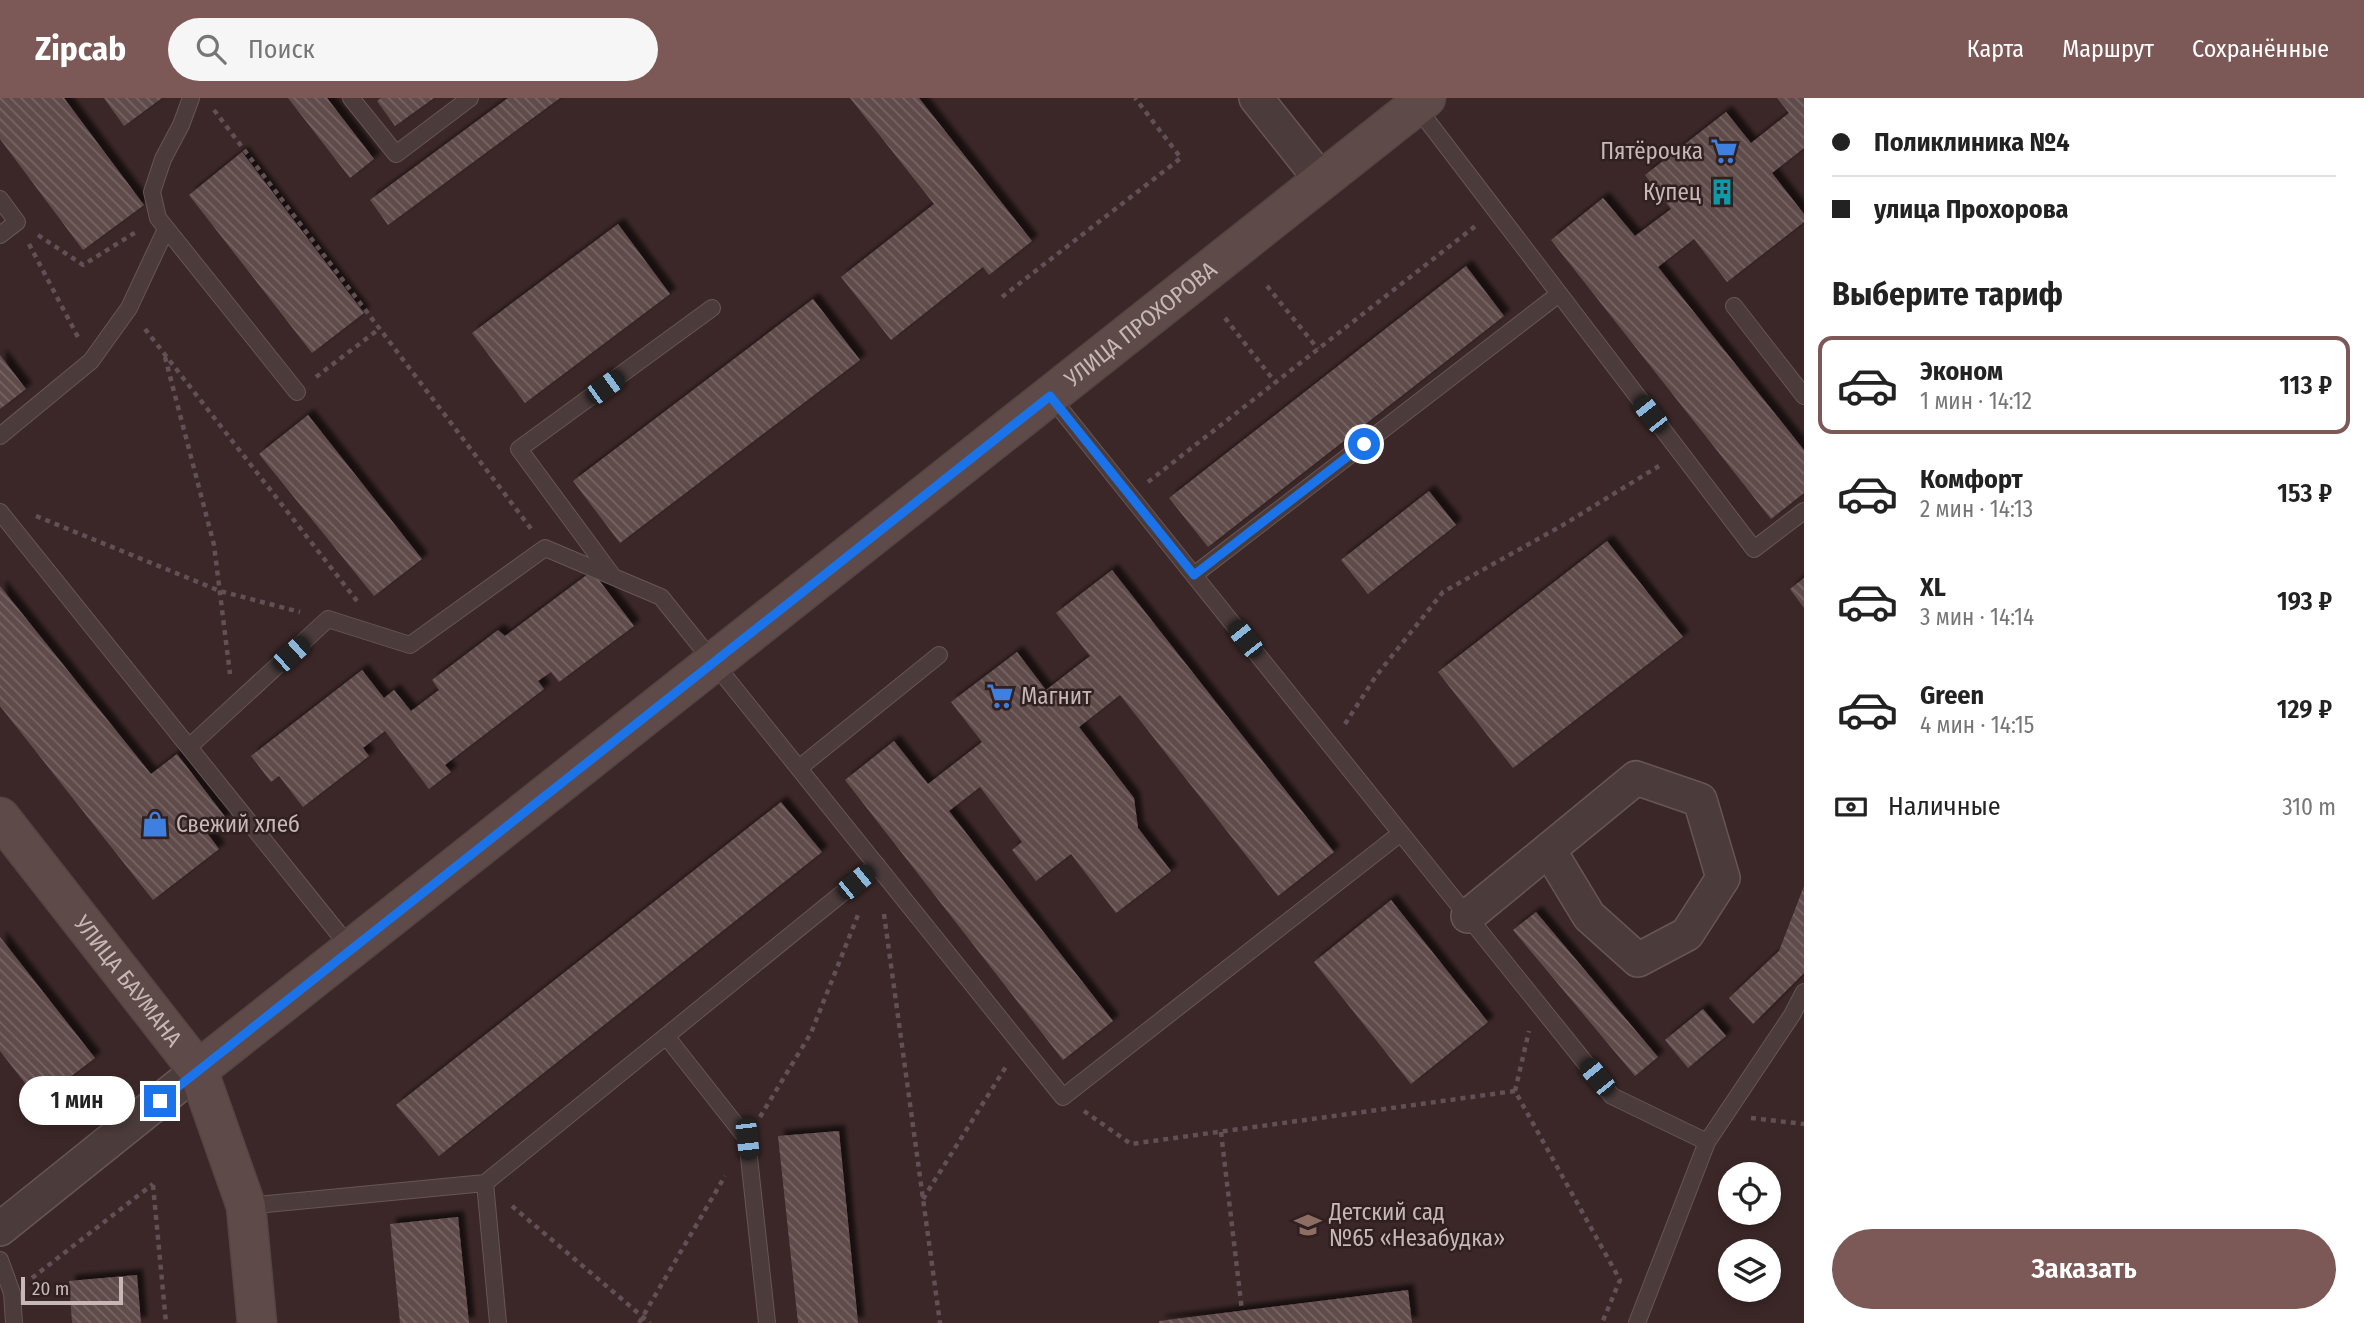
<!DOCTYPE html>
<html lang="ru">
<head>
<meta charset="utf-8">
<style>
	body { margin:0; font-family:"Fira Sans Condensed",sans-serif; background:#f6f6f6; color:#222; height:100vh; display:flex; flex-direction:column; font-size:26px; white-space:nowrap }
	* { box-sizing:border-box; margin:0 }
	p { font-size:23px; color:#767676 }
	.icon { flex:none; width:38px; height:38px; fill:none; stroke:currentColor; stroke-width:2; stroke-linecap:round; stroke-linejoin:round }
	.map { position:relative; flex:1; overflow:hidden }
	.side { display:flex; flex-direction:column; background:#fff; width:560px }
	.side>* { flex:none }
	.guide { display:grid; align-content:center; height:154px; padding:0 28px; background:#fff }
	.buttons { position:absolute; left:1718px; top:1064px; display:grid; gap:14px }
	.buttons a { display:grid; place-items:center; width:63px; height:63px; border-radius:50%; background:#fff; box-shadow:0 4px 10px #0003; font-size:35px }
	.scale { position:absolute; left:21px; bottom:18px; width:102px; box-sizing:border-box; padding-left:7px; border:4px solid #c7b7b6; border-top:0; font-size:19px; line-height:24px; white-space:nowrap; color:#c7b7b6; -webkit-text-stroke:5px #302020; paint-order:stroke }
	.end { position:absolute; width:32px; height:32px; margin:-16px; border:9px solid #1a73e8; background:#fff; box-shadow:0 0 0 4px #fff }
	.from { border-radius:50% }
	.bubble { position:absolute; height:49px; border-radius:24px; background:#fff; box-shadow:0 4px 10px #0003; font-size:23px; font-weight:600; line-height:49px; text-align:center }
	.car { position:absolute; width:21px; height:42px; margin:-21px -10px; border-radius:9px; box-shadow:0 0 5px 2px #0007; background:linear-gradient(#222 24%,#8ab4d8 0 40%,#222 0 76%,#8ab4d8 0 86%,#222 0) }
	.guide b { display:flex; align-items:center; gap:24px; height:66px; font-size:26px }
	.guide b+b { border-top:2px solid #e0e0e0 }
	.guide i { width:18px; height:18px; background:#222 }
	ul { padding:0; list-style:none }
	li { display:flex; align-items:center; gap:21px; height:98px; margin:0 14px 10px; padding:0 14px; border:4px solid transparent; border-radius:14px }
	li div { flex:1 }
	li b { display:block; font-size:26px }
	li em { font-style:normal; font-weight:600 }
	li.on { border-color:#7c5957 }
	li>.icon { width:63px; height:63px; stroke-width:1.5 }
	h2 { padding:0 28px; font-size:32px; line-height:84px }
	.pay { display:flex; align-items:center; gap:18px; height:77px; padding:0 28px; font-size:26px }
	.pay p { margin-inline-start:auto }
	.button { display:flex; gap:14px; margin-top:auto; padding:14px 28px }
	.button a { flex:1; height:80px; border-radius:42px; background:#7c5957; color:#fff; font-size:28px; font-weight:600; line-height:80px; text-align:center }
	header { display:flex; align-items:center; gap:42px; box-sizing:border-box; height:98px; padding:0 35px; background:#7c5957; color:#fff }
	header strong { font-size:33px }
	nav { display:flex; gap:38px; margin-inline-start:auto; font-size:24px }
	.search { width:490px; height:63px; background:#f6f6f6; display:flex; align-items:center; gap:18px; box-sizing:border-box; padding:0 24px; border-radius:38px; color:#767676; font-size:26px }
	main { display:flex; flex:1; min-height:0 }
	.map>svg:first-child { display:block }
</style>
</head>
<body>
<header>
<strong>Zipcab</strong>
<div class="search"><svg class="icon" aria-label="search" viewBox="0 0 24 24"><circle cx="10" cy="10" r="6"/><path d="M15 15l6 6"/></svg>Поиск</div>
<nav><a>Карта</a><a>Маршрут</a><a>Сохранённые</a></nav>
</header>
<main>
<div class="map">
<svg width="1804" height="1225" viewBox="0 0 1804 1225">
	<defs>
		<pattern id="building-back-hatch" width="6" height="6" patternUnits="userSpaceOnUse" patternTransform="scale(1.75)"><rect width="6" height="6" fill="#614c4c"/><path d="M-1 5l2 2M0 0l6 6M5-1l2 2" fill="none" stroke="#766464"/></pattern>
		<filter id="shadow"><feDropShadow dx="6" dy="-6" stdDeviation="2" flood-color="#0009"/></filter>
	</defs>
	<rect width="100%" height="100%" fill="#3b2727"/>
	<path fill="url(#building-back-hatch)" filter="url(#shadow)" d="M0 0H64L144 107 83 152 0 41Z
		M104 0H162L124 28Z
		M288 0H327L374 61 350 80Z
		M381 0H434L395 28 377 3Z
		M508 0H560L388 127 370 102Z
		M850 0H919L1032 143 989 177 983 169 891 242 841 179 934 106Z
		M1777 0H1804V50L1772 75 1804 116V124L1727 184 1694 141 1658 169 1804 352V395L1771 421 1551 142 1603 100 1635 138 1671 111 1645 77 1726 14 1751 45 1789 15Z
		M242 54 364 215 312 255 189 97Z
		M618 126 670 196 525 305 472 235Z
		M1466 168 1504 218 1208 449 1169 400Z
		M813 201 860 262 620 445 573 383Z
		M0 257 26 291 0 311Z
		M308 317 422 461 374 498 259 356Z
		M1429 393 1456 427 1368 496 1341 462Z
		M1607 443 1683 539 1513 670 1438 574Z
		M1112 472 1334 754 1278 798 1120 597 1079 629 1134 700 1138 730 1171 773 1116 815 1071 756 1036 783 1012 752 1022 744 980 689 949 713 1113 923 1063 962 845 682 894 643 928 686 982 644 951 604 1017 554 1046 592 1090 558 1056 515Z
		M592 473 634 528 559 584 551 574 538 583 544 591 445 667 451 674 429 691 385 633 363 650 369 658 303 709 279 678 271 684 251 658 362 572 384 600 394 592 411 613 439 592 432 582 498 532 505 538Z
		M1804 480V510L1790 491Z
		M0 488 151 676 177 656 226 720 207 735 219 751 153 802 0 608Z
		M781 704 822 754 439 1058 396 1007Z
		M1804 788V875L1753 926 1729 900 1779 853Z
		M1391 802 1488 924 1411 986 1314 864Z
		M1536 814 1658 959 1635 978 1513 832Z
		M0 839 95 960 39 1003 0 953Z
		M1703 911 1726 938 1688 970 1665 942Z
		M839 1033 858 1225H798L778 1038Z
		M458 1119 469 1225H400L390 1126Z
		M137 1177 141 1225H72L69 1183Z
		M1408 1192 1412 1225H1159V1223Z"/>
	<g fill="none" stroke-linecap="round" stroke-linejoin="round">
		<g stroke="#665656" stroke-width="18">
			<path id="lane" d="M191 0 181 27 163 61 152 94 158 120 297 294
				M351 0 396 56 470 0
				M1416 8 1754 451 1804 413
				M0 101 17 124 0 137
				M1734 208 1804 298
				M1050 298 1612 998 1707 1044
				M0 338 91 263 129 210 166 131
				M0 414 351 851
				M612 477 519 351 712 210
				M1194 477 1559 196
				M189 649 328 521 410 547 545 450 661 499 1063 999 1401 735
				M799 670 939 557
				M666 938 747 1041 767 1225
				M246 1108 485 1085
				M0 1162 12 1195 14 1225
				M498 1225 485 1085 877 767
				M1637 1225 1707 1044 1792 917 1804 894"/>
		</g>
		<g stroke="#665656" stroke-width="36">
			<path id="street" d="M1256 0 1322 83
				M1468 818 1636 680 1700 702 1723 780 1687 836 1638 862 1589 818 1549 752
				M0 1131 198 972"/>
		</g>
		<g stroke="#544444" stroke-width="41">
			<g id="secondary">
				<path id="s1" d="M0 719 198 972 246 1108 257 1225"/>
				<path id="s2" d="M198 972 1426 0"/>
			</g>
		</g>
		<path stroke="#625057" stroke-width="4.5" stroke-dasharray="5 5" stroke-linecap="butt" d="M214 12 532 432
			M38 137 83 167 136 134
			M29 146 79 241
			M1267 188 1318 251
			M1002 199 1181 60 1135 0
			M1225 220 1275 284
			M145 231 357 503
			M165 259 214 447 230 576
			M316 279 379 231
			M1148 384 1478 126
			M36 418 220 493 300 514
			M1345 626 1376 578 1443 494 1563 427 1659 368
			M884 816 940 1225
			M1515 993 1529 933
			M1084 1013 1131 1046 1515 993 1620 1182 1602 1225
			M760 1019 811 935 858 817
			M1751 1020 1804 1026
			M1221 1034 1242 1213
			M153 1087 166 1225
			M923 1101 1007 967
			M512 1108 650 1225
			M32 1180 153 1086
			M639 1225 725 1078"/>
		<use href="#lane" stroke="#4b3b3b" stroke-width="16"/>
		<use href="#street" stroke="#4b3b3b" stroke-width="33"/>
		<use href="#secondary" stroke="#5e4b49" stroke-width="38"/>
	</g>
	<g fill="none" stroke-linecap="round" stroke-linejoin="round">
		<path stroke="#1a73e8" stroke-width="9" d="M160 1003 1050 298 1194 477 1364 346"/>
	</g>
	<defs>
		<g id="supermarket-bare" transform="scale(2.1)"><path d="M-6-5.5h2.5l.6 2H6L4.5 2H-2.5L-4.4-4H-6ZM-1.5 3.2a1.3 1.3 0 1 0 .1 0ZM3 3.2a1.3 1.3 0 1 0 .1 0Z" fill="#3f7fe0" stroke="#302020" stroke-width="2.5" paint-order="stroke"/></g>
		<g id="building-bare" transform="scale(2.1)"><path d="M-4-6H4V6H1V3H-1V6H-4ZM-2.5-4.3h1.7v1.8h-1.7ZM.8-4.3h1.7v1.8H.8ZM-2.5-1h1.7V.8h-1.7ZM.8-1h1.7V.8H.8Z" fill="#0f9aa8" stroke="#302020" stroke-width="2.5" paint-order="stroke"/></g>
		<g id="shop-bare" transform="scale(2.1)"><path d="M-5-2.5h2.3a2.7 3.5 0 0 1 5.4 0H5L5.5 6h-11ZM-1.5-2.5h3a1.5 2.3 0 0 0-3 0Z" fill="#3f7fe0" stroke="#302020" stroke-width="2.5" paint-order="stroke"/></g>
		<g id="school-bare" transform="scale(2.1)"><path d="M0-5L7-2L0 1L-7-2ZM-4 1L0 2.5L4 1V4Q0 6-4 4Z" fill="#8d6e63" stroke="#302020" stroke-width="2.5" paint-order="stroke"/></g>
	</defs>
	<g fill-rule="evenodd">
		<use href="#supermarket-bare" x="1724" y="53"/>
		<use href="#building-bare" x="1722" y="94"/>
		<use href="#supermarket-bare" x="1000" y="598"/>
		<use href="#shop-bare" x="155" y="726"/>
		<use href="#school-bare" x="1308" y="1127"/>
	</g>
	<g text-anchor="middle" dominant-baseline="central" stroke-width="5" stroke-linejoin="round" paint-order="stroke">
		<g font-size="23" fill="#c7b7b6" stroke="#302020" text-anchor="start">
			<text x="1703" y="53" text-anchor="end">Пятёрочка</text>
			<text x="1701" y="94" text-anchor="end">Купец</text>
			<text x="1021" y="598">Магнит</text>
			<text x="176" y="726">Свежий хлеб</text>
			<text x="1329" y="1114">Детский сад<tspan x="1329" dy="26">№65 «Незабудка»</tspan></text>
		</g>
		<g font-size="23" fill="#c7b7b6" stroke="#302020">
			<text stroke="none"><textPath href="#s2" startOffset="1202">УЛИЦА ПРОХОРОВА</textPath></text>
			<text stroke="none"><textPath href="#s1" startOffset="208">УЛИЦА БАУМАНА</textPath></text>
		</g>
	</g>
</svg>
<div class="buttons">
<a><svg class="icon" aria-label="locate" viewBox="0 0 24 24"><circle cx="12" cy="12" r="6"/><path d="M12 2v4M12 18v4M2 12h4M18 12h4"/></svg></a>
<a><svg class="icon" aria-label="layers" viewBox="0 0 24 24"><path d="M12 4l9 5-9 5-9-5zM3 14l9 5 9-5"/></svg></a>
</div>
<div class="scale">20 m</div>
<i class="end from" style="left:1364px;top:346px"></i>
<i class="end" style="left:160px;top:1003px"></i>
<div class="bubble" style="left:19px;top:978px;width:116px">1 мин</div>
<i class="car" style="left:605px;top:289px;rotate:54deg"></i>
<i class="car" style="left:1650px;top:316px;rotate:322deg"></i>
<i class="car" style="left:1245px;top:541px;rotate:322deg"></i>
<i class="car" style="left:291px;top:556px;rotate:48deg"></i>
<i class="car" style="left:856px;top:784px;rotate:51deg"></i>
<i class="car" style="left:1597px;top:979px;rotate:321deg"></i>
<i class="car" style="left:747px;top:1041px;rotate:174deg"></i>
</div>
<section class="side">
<div class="guide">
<b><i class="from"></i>Поликлиника №4</b>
<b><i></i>улица Прохорова</b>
</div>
<h2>Выберите тариф</h2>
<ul>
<li class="on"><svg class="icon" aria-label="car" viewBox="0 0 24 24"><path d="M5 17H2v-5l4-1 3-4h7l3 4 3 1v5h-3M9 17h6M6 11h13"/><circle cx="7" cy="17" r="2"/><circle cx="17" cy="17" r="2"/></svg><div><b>Эконом</b><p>1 мин · 14:12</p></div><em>113 ₽</em></li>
<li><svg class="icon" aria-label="car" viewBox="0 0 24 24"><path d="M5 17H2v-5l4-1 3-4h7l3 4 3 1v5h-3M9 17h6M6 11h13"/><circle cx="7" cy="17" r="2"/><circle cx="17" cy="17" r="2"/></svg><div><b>Комфорт</b><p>2 мин · 14:13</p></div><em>153 ₽</em></li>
<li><svg class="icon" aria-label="car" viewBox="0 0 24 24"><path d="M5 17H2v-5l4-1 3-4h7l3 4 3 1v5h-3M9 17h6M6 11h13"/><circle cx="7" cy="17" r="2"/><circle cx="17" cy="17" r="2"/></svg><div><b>XL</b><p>3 мин · 14:14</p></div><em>193 ₽</em></li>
<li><svg class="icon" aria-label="car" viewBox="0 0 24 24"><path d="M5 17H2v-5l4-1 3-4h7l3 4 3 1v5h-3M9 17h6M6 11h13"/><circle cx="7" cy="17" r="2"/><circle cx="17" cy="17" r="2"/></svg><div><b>Green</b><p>4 мин · 14:15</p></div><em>129 ₽</em></li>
</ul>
<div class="pay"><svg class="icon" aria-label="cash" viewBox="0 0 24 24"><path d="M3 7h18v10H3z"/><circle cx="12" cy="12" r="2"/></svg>Наличные<p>310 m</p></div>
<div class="button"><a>Заказать</a></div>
</section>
</main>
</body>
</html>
